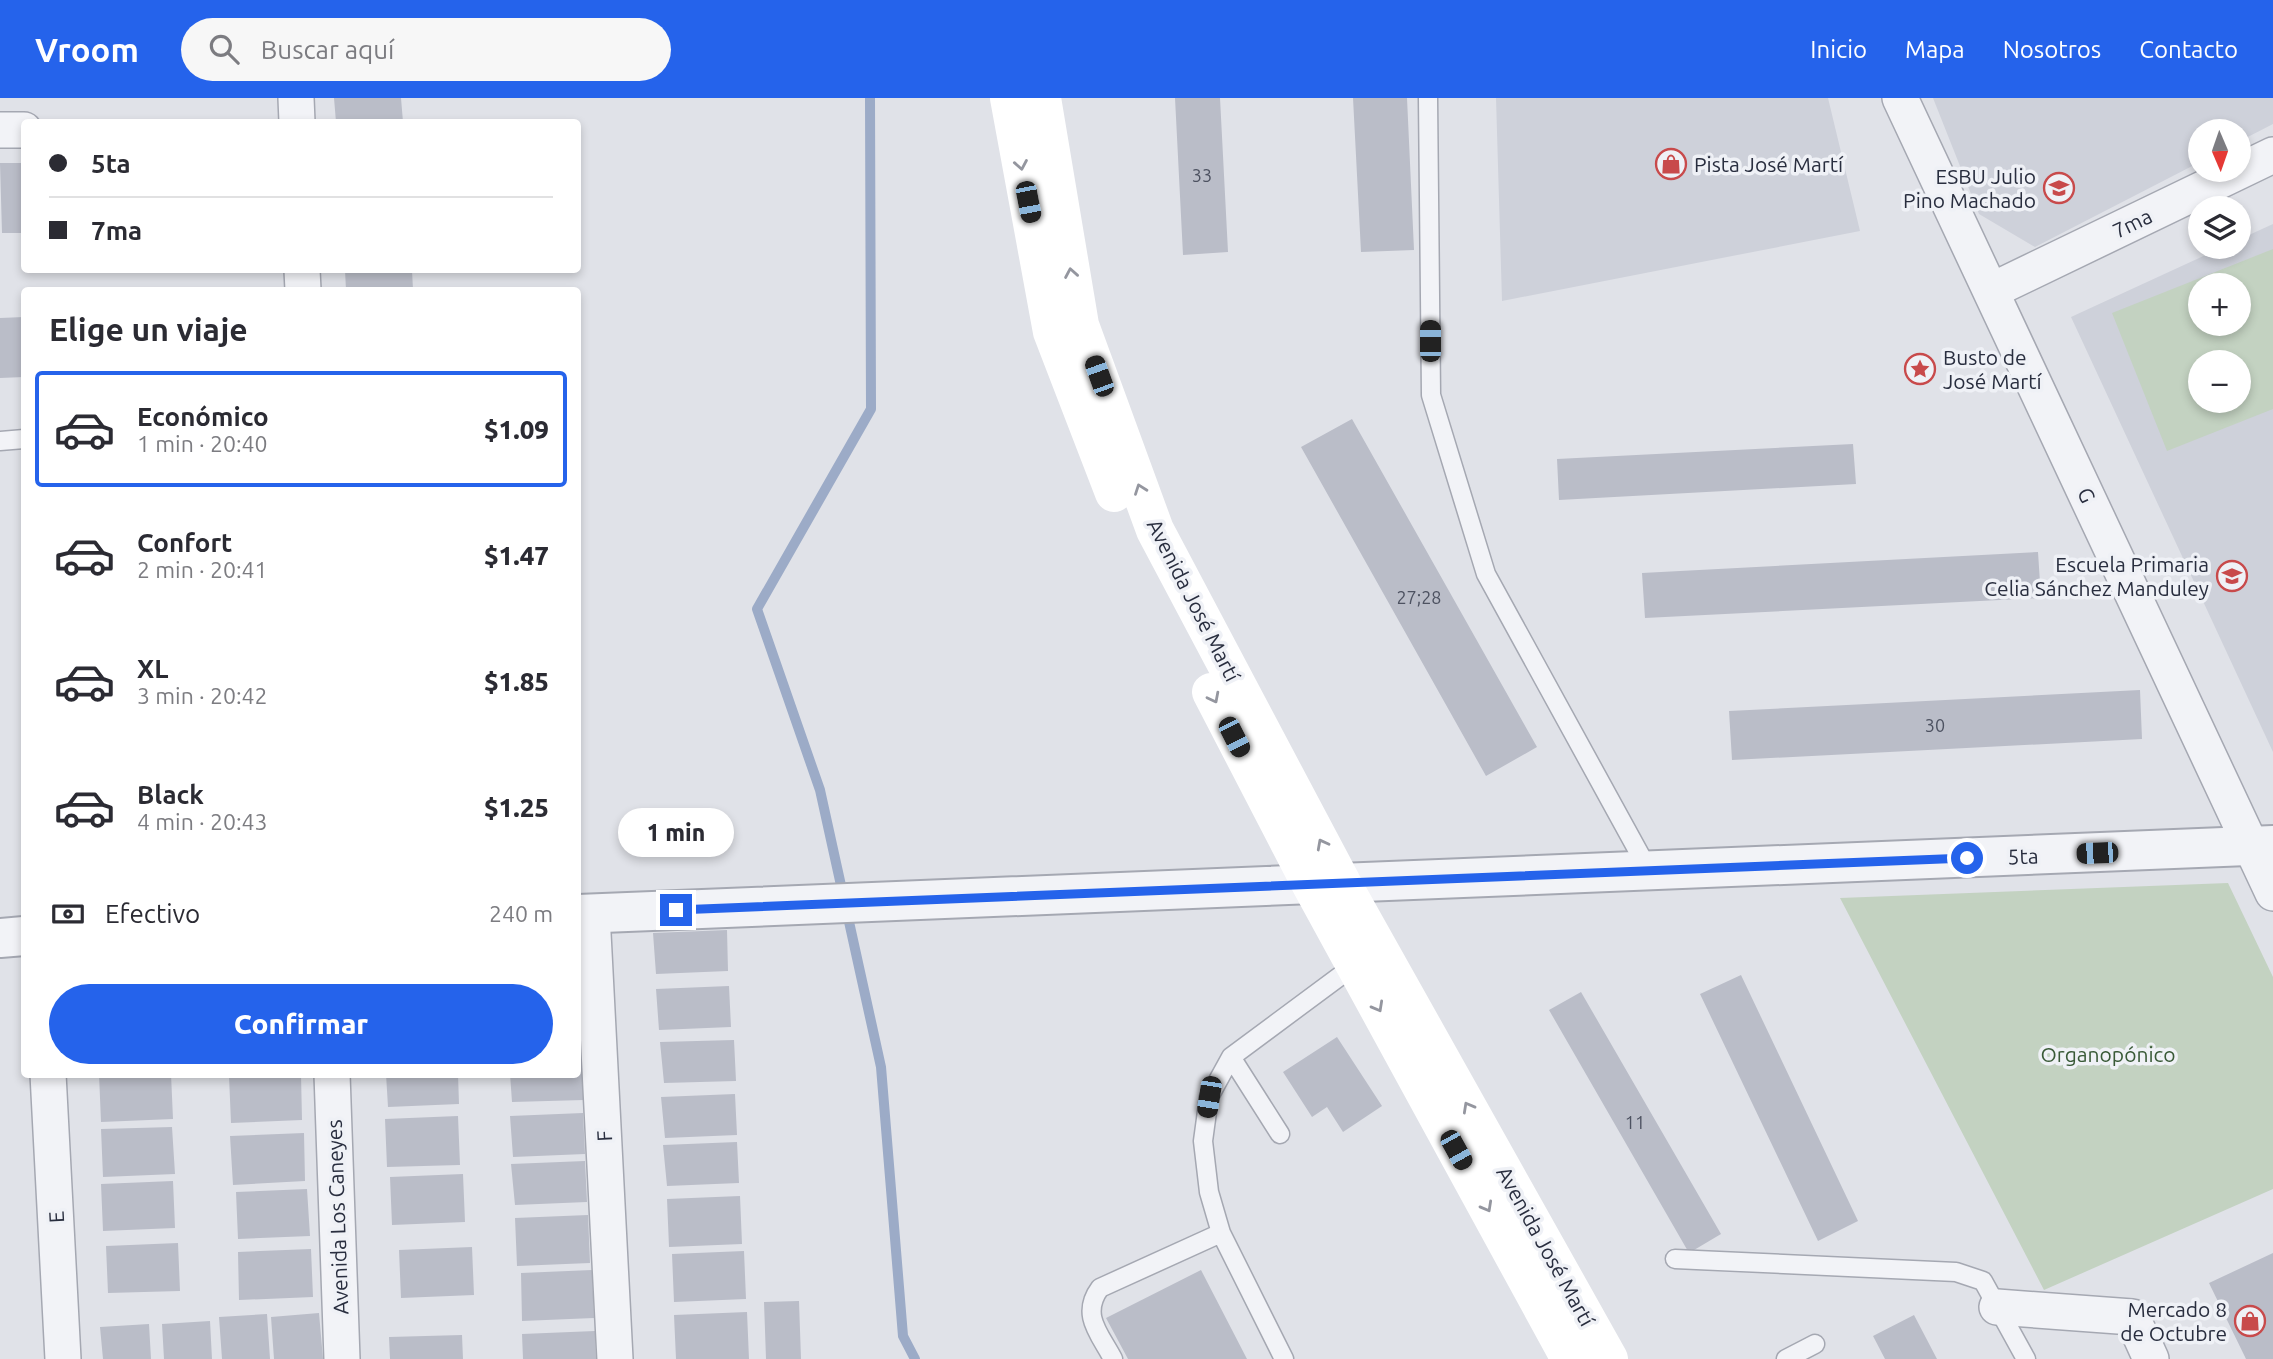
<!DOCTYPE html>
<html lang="es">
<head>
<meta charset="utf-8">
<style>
	body { margin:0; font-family:Ubuntu,sans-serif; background:#f7f7f7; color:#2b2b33; height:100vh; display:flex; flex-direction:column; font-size:26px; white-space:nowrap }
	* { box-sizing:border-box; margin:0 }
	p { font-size:23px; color:#7c7c81 }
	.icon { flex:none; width:38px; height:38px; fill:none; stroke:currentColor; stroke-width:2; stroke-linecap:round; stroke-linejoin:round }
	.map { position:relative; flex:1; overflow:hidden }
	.sheet { position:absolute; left:21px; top:189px; width:560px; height:791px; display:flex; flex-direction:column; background:#fff; border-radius:7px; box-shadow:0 4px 10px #0003 }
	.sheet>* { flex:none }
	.guide { position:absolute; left:21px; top:21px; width:560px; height:154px; border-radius:7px; box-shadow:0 4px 10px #0003; display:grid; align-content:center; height:154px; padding:0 28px; background:#fff }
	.needle { width:46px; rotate:178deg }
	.fabs { position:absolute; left:2188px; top:21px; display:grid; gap:14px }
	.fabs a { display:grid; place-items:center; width:63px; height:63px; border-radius:50%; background:#fff; box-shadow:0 4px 10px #0003; font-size:35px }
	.end { position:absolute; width:32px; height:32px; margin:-16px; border:9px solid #2563eb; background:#fff; box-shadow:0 0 0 4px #fff }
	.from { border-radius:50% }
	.bubble { position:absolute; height:49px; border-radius:24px; background:#fff; box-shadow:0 4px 10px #0003; font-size:23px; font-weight:800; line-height:49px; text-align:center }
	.car { position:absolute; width:21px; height:42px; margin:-21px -10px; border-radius:9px; box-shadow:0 0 5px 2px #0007; background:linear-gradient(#222 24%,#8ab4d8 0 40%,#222 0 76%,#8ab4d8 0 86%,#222 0) }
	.guide b { display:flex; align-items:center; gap:24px; height:66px; font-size:26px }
	.guide b+b { border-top:2px solid #e1e1e2 }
	.guide i { width:18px; height:18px; background:#2b2b33 }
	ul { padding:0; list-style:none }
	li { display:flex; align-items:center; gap:21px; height:116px; margin:0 14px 10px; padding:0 14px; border:4px solid transparent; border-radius:7px }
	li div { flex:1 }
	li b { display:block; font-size:26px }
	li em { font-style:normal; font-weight:800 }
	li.active { border-color:#2563eb }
	li>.icon { width:63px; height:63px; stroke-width:1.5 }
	h2 { padding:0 28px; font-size:32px; line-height:84px }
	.pay { display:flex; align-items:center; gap:18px; height:77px; padding:0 28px; font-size:26px }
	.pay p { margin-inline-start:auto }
	.action { display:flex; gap:14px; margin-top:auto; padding:14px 28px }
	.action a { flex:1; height:80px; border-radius:42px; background:#2563eb; color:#fff; font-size:28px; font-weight:800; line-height:80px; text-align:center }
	header { display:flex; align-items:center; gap:42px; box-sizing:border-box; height:98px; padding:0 35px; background:#2563eb; color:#fff }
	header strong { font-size:33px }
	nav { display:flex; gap:38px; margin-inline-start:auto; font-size:24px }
	.search { width:490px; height:63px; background:#f7f7f7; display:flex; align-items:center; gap:18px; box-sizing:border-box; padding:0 24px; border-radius:38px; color:#7c7c81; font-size:26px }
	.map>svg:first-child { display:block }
</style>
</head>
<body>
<header>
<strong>Vroom</strong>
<div class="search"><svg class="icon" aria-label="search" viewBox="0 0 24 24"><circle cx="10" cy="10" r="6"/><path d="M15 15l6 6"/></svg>Buscar aquí</div>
<nav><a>Inicio</a><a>Mapa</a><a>Nosotros</a><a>Contacto</a></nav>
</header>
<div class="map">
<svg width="2273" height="1261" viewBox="0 0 2273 1261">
	<rect width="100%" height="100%" fill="#e0e2e8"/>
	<path fill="#ced1da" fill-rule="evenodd" d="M1496 0H1828L1860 133 1502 203Z
		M1933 0H2273V26L2238 44V33H2200V64L2035 149 1979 116Z
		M2273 126V654L2071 219 2223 149H2238V142ZM2200 187H2238V226H2200ZM2200 264H2238V303H2200Z"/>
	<path fill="#c3d2c1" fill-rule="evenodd" d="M2273 151V311L2167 353 2112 215ZM2200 187H2238V226H2200ZM2200 264H2238V303H2200Z
		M2228 785 2273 879V1091L2044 1192 1840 800Z"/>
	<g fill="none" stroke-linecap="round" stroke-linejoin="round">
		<path stroke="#9cabc7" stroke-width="10" d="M870 0 871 311 757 511 820 692 881 969 903 1238 915 1261"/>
	</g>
	<path fill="#babdc8" d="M334 0H401L403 24H336Z
		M1175 0H1220L1228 154 1183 157Z
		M1353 0H1407L1414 152 1361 154Z
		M0 65H24V135H2Z
		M345 172H412L413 192H346Z
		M24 219V279L0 280V220Z
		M1352 321 1537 649 1486 678 1301 349Z
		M1853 346 1856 386 1559 402 1557 361Z
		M2038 454 2041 500 1645 520 1642 475Z
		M2140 592 2142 641 1732 662 1729 613Z
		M727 832 728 873 656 876 653 835Z
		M1741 877 1858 1123 1818 1143 1700 896Z
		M729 888 731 929 659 932 656 891Z
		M1581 894 1721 1136 1689 1155 1549 912Z
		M1337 939 1382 1008 1343 1034 1327 1009 1312 1019 1283 974Z
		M734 942 736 983 664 985 660 944Z
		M578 960H582L584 1002 512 1004 510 976H578Z
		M99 976H171L173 1021 101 1024Z
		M301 976 302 1022 231 1025 229 978Z
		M386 976H458L459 1006 388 1009Z
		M735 996 737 1037 665 1040 661 999Z
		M583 1015 585 1056 513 1059 510 1018Z
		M458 1018 460 1067 387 1069 385 1021Z
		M172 1029 175 1076 103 1079 101 1031Z
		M304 1035 305 1083 233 1087 230 1038Z
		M737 1044 739 1085 667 1088 663 1047Z
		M585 1063 587 1104 515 1107 511 1066Z
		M463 1076 465 1124 392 1127 390 1079Z
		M173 1083 175 1130 103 1133 101 1086Z
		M307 1091 310 1138 238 1141 236 1094Z
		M740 1098 742 1146 669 1149 667 1101Z
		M588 1117 590 1165 517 1168 515 1120Z
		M178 1145 180 1193 108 1195 106 1148Z
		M472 1149 474 1197 401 1200 399 1152Z
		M311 1151 313 1199 239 1202 238 1154Z
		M744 1153 746 1201 674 1204 672 1156Z
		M2273 1155V1261H2246L2209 1185Z
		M592 1172 594 1220 522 1223 521 1175Z
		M1201 1172 1247 1261H1128L1106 1220Z
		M799 1203 801 1261H766L764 1204Z
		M747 1214 749 1261H676L674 1217Z
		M319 1215 323 1261H274L271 1219Z
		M267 1216 270 1261H222L219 1219Z
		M1914 1217 1937 1261H1885L1873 1238Z
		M210 1223 212 1261H164L162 1226Z
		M149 1226 151 1261H103L100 1229Z
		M595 1233 596 1261H523L522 1236Z
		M462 1237 463 1261H390L389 1239Z"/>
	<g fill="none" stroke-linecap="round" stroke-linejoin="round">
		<g stroke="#a5a8b2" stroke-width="21">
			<path id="service" d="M1428 0 1431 297 1486 476 1649 773
				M0 343 24 341
				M1231 959 1280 1036
				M1675 1161 1956 1174 1983 1183 2026 1261
				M1113 1261C1100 1236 1080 1217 1100 1190L1221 1135
				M1284 1261 1221 1135 1209 1094 1203 1043 1209 999 1231 959 1355 867
				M1786 1261 1815 1246"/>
		</g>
		<g stroke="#a5a8b2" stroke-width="38">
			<path id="minor" d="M296 0 297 24
				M1900 0 2273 795
				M0 32H24
				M302 172 303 192
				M1991 193 2273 57
				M592 816 615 1261
				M48 976 63 1261
				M332 976 342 1261
				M1997 1209 2132 1219 2151 1261"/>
		</g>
		<g stroke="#a5a8b2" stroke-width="42">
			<path id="tertiary" d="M578 816 2273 747
				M0 840 24 838"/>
		</g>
		<use href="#service" stroke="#f2f3f7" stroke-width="18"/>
		<use href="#minor" stroke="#f2f3f7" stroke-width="35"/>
		<use href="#tertiary" stroke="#f2f3f7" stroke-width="38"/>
		<path stroke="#fff" stroke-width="38" d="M1009 0 1052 234 1114 395
			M1042 0 1080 227 1155 432 1342 785 1609 1261
			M1211 594 1311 787 1570 1261"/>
	</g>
	<defs><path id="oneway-chevron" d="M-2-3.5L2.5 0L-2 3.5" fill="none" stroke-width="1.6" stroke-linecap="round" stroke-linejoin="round" transform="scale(1.75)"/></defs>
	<g stroke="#94969f">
		<use href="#oneway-chevron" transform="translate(1021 67) rotate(80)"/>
		<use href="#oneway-chevron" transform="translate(1071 175) rotate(-100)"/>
		<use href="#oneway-chevron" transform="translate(1140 391) rotate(-110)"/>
		<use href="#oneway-chevron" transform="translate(1214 600) rotate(63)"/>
		<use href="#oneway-chevron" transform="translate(1322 746) rotate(-118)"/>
		<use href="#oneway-chevron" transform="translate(1378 909) rotate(61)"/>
		<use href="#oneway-chevron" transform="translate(1468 1009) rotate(-119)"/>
		<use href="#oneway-chevron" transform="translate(1487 1109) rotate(61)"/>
	</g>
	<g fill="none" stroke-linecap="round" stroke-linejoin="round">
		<path stroke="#2563eb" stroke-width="9" d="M676 812 1967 760"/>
	</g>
	<defs>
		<g id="shop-ring" transform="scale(1.575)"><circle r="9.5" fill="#eff1f6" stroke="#c84a4b" stroke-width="1.5"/><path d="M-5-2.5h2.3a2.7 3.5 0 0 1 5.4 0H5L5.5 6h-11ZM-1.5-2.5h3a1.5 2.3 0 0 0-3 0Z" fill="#c84a4b"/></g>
		<g id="school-ring" transform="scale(1.575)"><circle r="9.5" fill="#eff1f6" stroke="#c84a4b" stroke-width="1.5"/><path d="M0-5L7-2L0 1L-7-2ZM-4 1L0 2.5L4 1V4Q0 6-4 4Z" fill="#c84a4b"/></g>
		<g id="sight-ring" transform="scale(1.575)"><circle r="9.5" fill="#eff1f6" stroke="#c84a4b" stroke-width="1.5"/><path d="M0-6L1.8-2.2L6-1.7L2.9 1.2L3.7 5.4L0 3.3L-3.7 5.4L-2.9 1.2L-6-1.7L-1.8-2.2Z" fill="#c84a4b"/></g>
	</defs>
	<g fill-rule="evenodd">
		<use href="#shop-ring" x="1671" y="66"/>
		<use href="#school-ring" x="2059" y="90"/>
		<use href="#sight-ring" x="1920" y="271"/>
		<use href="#school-ring" x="2232" y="478"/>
		<use href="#shop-ring" x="2250" y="1223"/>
	</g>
	<g text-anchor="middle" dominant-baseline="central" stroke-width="7" stroke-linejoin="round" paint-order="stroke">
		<g font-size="18" fill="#4d5261">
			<text x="1202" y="77">33</text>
			<text x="1419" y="499">27;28</text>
			<text x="1935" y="627">30</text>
			<text x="1635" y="1024">11</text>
		</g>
		<g font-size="21" fill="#292e3f" stroke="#eff1f6" text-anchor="end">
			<text x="1694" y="66" text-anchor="start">Pista José Martí</text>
			<text x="2036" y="78">ESBU Julio<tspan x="2036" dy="24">Pino Machado</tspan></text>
			<text x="1943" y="259" text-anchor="start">Busto de<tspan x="1943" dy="24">José Martí</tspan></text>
			<text x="2209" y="466">Escuela Primaria<tspan x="2209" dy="24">Celia Sánchez Manduley</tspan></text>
			<text x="2227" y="1211">Mercado 8<tspan x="2227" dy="24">de Octubre</tspan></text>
		</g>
		<g font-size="21" fill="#292e3f" stroke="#eff1f6">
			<text transform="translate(2132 125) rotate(-26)">7ma</text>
			<text transform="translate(2087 397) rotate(65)">G</text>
			<text transform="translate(1194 502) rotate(63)">Avenida José Martí</text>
			<text transform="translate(2023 758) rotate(-2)">5ta</text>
			<text transform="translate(604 1038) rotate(-93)">F</text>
			<text transform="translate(56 1119) rotate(-93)">E</text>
			<text transform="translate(337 1119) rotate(-92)">Avenida Los Caneyes</text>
			<text transform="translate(1546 1148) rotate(61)">Avenida José Martí</text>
		</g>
		<g font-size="21" fill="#395a37" stroke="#eff1f6">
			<text x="2108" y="956">Organopónico</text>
		</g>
	</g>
</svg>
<div class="fabs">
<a><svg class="needle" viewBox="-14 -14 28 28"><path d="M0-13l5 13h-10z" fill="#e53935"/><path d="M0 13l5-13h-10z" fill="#7c7c81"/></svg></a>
<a><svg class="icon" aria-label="layers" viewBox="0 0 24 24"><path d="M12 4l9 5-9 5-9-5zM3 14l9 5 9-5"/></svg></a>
<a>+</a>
<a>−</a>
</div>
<i class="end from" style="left:1967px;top:760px"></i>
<i class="end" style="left:676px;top:812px"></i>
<div class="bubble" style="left:618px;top:710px;width:116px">1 min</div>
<i class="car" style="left:1028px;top:104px;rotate:169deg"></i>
<i class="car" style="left:1430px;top:243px;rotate:0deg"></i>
<i class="car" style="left:1099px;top:278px;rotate:340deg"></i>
<i class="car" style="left:1234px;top:639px;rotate:153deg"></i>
<i class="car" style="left:2097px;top:755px;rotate:268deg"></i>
<i class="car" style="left:1209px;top:999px;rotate:189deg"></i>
<i class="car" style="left:1456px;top:1052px;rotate:151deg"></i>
<div class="guide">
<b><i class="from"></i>5ta</b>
<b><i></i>7ma</b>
</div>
<section class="sheet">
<h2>Elige un viaje</h2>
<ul>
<li class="active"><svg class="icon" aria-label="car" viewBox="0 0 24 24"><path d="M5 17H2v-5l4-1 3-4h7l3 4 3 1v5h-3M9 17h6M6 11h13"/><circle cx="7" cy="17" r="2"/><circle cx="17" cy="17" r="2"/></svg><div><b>Económico</b><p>1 min · 20:40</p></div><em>$1.09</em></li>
<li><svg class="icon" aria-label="car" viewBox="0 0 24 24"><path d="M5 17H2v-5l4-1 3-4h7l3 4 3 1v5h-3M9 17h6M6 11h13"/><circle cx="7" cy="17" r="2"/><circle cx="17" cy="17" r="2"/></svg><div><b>Confort</b><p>2 min · 20:41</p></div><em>$1.47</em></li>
<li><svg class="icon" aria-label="car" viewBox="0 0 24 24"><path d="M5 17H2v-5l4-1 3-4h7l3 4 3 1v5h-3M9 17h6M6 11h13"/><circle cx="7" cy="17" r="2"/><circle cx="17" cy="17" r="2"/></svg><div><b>XL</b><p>3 min · 20:42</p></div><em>$1.85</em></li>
<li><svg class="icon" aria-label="car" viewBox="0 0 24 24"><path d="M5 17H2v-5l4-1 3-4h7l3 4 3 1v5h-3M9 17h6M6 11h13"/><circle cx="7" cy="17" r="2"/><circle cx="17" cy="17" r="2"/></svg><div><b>Black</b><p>4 min · 20:43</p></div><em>$1.25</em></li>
</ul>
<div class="pay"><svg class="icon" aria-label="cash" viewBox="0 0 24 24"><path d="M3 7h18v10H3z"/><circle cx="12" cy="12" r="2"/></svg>Efectivo<p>240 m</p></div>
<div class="action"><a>Confirmar</a></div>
</section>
</div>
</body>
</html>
